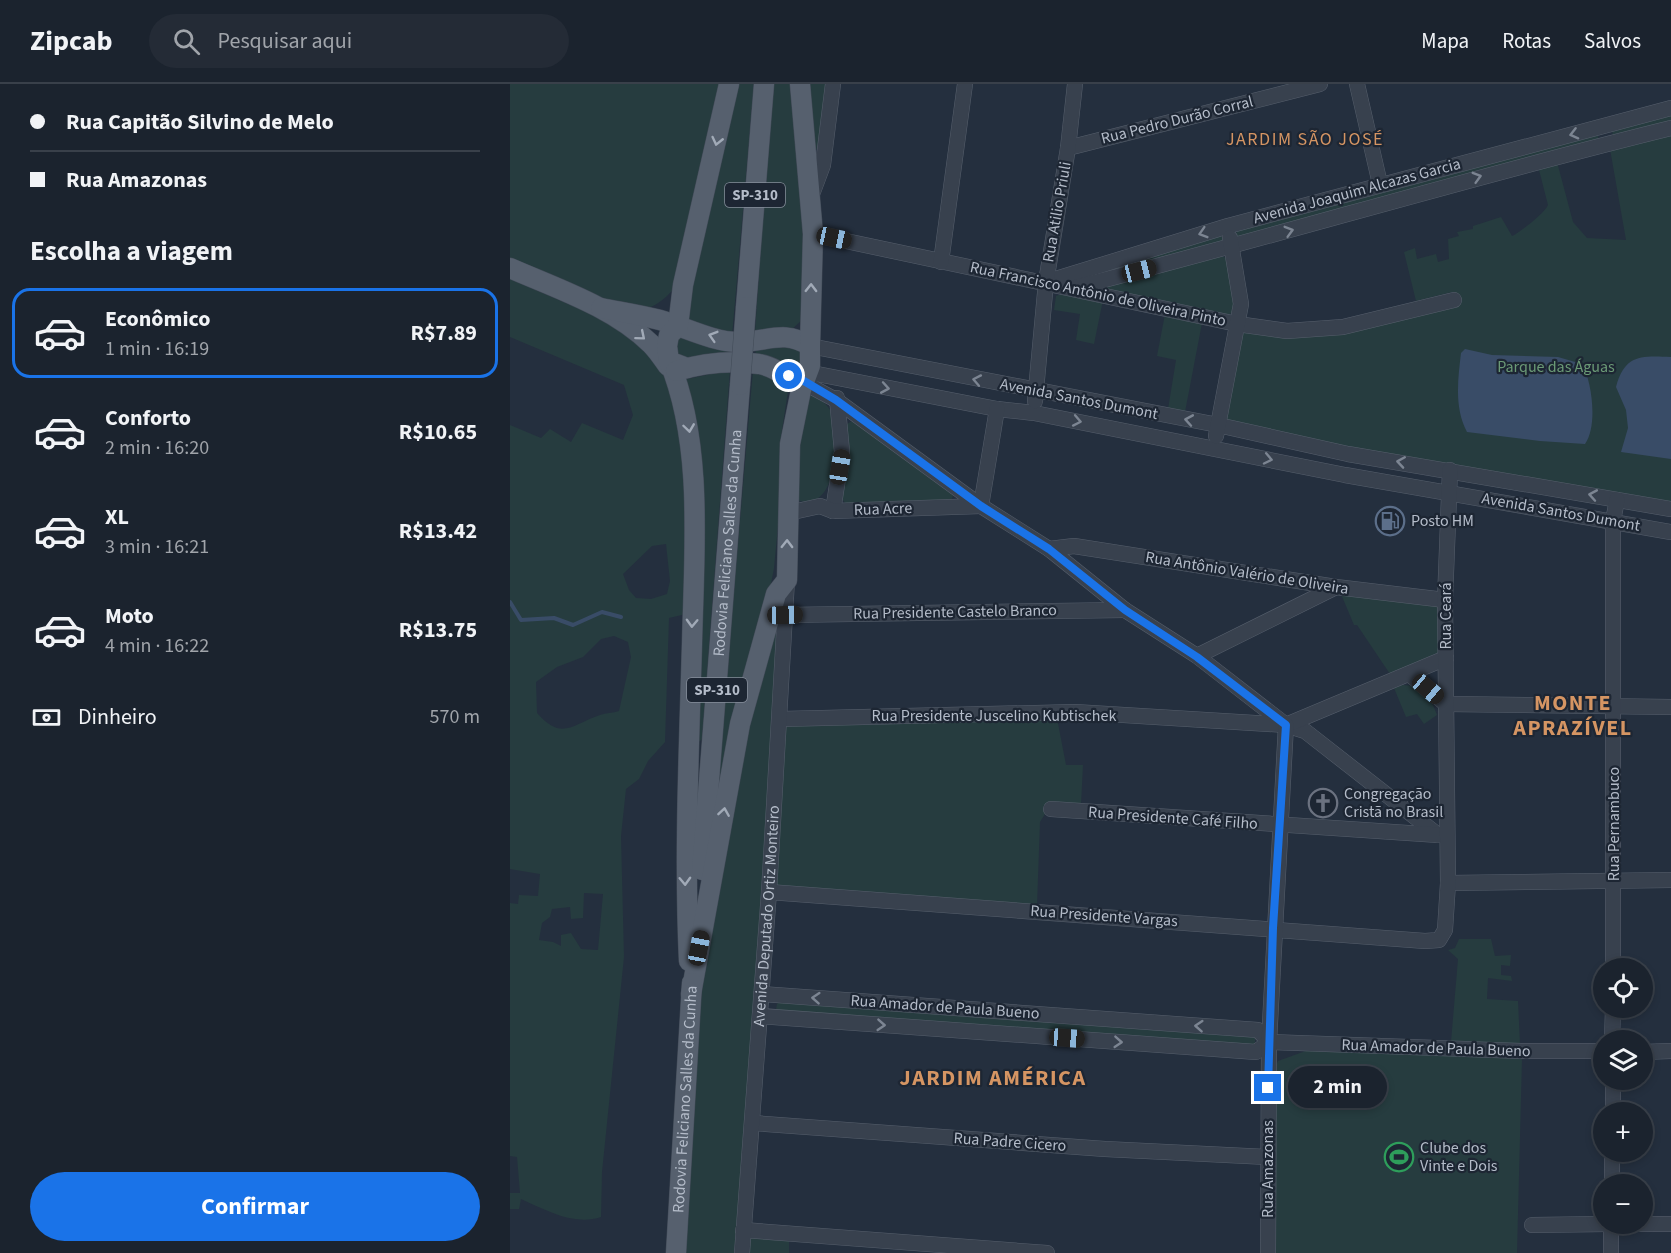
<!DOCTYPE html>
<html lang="pt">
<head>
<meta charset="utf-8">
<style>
	body { margin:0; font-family:"Source Sans 3",sans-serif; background:#242b36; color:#f1f3f6; height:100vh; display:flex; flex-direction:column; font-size:22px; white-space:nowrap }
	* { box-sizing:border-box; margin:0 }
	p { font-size:20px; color:#a0a4aa }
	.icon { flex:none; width:33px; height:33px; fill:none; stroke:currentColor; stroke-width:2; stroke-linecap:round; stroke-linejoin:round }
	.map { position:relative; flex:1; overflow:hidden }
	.sheet { display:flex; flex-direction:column; background:#1b232e; width:510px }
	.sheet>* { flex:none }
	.banner { display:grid; align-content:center; height:132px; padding:0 30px; background:#1b232e }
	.tools { position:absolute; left:1083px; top:874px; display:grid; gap:12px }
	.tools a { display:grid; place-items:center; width:60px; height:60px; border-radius:50%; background:#1b232e; box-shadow:0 3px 9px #0003,0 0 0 2px #39404a; font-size:30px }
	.end { position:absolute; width:27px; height:27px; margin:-14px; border:8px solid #1a73e8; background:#fff; box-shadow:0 0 0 3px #fff }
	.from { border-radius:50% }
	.bubble { position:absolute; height:42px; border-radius:21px; background:#1b232e; box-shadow:0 3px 9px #0003,0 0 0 2px #39404a; font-size:20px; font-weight:700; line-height:42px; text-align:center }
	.car { position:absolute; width:18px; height:36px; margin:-18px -9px; border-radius:8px; box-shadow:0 0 4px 2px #0007; background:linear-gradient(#222 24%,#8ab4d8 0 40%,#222 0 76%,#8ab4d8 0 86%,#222 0) }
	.banner b { display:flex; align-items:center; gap:21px; height:57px; font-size:22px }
	.banner b+b { border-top:2px solid #39404a }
	.banner i { width:15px; height:15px; background:#f1f3f6 }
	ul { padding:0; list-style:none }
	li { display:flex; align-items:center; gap:18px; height:90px; margin:0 12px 9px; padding:0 18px; border:3px solid transparent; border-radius:18px }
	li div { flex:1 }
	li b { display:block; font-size:22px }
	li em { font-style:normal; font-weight:700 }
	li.selected { border-color:#1a73e8 }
	li>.icon { width:54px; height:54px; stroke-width:1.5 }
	h2 { padding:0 30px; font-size:27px; line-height:72px }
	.pay { display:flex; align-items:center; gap:15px; height:66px; padding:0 30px; font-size:22px }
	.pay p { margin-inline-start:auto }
	.primary-button { display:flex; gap:12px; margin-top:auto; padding:12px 30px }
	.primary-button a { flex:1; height:69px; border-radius:36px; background:#1a73e8; color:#fff; font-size:24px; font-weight:700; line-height:69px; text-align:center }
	header { display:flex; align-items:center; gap:36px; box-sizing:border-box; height:84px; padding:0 30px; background:#1b232e; border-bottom:2px solid #39404a }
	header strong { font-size:28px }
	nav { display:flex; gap:33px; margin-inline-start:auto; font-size:21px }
	.search { width:420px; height:54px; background:#242b36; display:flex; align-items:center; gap:15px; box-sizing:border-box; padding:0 21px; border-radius:33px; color:#a0a4aa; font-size:22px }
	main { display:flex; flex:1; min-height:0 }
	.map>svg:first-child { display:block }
</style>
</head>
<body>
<header>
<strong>Zipcab</strong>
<div class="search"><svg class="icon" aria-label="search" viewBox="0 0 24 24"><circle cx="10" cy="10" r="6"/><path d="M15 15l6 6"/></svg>Pesquisar aqui</div>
<nav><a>Mapa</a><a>Rotas</a><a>Salvos</a></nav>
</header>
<main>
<section class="sheet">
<div class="banner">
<b><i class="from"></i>Rua Capitão Silvino de Melo</b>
<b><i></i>Rua Amazonas</b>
</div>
<h2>Escolha a viagem</h2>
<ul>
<li class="selected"><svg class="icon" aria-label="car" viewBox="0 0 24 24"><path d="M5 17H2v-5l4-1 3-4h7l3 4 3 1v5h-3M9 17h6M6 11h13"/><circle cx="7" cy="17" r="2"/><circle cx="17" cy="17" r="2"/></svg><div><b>Econômico</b><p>1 min · 16:19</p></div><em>R$7.89</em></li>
<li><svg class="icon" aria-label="car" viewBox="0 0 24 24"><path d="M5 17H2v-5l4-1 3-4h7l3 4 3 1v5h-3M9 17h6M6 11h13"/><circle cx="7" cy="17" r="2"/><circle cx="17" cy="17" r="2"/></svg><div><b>Conforto</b><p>2 min · 16:20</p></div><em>R$10.65</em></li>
<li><svg class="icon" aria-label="car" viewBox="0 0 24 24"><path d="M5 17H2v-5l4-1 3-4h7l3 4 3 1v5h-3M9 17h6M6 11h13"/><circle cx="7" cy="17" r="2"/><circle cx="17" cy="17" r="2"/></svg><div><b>XL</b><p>3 min · 16:21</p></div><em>R$13.42</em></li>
<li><svg class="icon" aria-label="car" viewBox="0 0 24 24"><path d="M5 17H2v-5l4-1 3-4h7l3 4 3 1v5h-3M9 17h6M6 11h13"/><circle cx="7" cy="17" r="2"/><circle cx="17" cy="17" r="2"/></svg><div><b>Moto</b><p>4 min · 16:22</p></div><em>R$13.75</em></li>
</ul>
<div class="pay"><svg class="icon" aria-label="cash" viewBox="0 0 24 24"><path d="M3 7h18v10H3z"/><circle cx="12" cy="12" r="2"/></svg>Dinheiro<p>570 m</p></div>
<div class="primary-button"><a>Confirmar</a></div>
</section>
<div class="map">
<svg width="1161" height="1169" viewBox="0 0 1161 1169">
	<rect width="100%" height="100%" fill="#242f3e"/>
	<path fill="#263c3f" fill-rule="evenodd" d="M0 0H214L163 206C154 215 145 224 131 225 105 229 27 187 0 175Z
		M223 0H244L222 252C205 248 192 238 175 235Z
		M262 0H283L294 149 293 235 280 247 245 248Z
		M295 0H317L307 65 303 64Z
		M1161 29V38L1103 51 1102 46Z
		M1161 50V419L941 380 839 365 715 337 730 253 735 248 777 253 947 211 942 208 906 217 894 168 905 164 907 175 926 170 928 178 939 175 938 155 949 152 947 148 963 145V142L991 133 1002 152C1010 148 1035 129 1038 121L1028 82 1047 78 1063 138 1077 154 1116 156 1100 65Z
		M1083 51 1088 52 1089 57 727 154 726 149 730 145Z
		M707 151 713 153 714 159 563 201 560 192Z
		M712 172 719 176 728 222 722 229 716 231 592 206 591 202Z
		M0 195 107 241 148 276 175 341 176 530 159 534 155 658 138 677 129 695 116 705 111 752 114 873 92 1088 91 1133C63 1142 36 1126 11 1115L9 1125H0V1109H10L7 1073 0 1072V819L8 820 9 811 28 812 30 790 0 785V341L31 354 40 345 61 358 72 339 113 356 123 331 114 301 0 253ZM156 460 160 497 157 510 141 515 126 514 119 506 113 490 142 462ZM104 552 118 558 121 573 109 627C103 629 96 629 90 631 61 641 52 657 27 629L26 598 47 583 73 573 91 555ZM74 809 93 810 88 866 71 865 61 849 51 851V862L43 858 29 856 32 839 40 833 42 825 60 823 61 835 73 834Z
		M551 210 593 216 584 260 566 256 570 230 544 226 546 212Z
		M655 230 692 239 675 328 658 325 666 276 647 272Z
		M168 250 221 261 220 273 176 281 161 261Z
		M262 260 289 264 294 271 290 284 245 274 246 263Z
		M220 286 192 655 190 657H187L172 296Z
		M243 286 273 299 278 307 270 359 271 411 264 484 254 537 204 739Z
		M302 308C307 313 319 321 321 328 330 352 328 431 287 416L285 408 294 309Z
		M342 337 444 408 442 415 337 421 332 415 337 340Z
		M831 510 923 519 929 525 931 561 927 569 880 590 847 541H844Z
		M269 532 236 1038 224 1169H172L187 906 225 683Z
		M893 601 905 602 923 621 927 631 914 640 907 630 896 633 884 604Z
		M547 634 556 681H573L571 721 535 720V730L530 738 527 822 269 804 264 796 273 645 278 640Z
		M949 855H981L985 872 1001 871 1000 882 991 881V891L1001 892 1002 897 978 894 977 915 1008 917 1010 960 941 958 948 875 938 866 945 864Z
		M270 918 745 953V961L266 926 267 920Z
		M801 965 1012 975 1007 1169H764V985L768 977Z
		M242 1153 279 1156V1169H236V1159Z"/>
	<path fill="#394c67" d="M955 265 982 271 1048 273 1072 280C1082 297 1088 342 1075 360L1030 357 957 348C944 324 948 295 951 269Z
		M1161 273V375L1111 368 1118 344 1116 326 1106 303C1115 270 1131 272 1161 273Z"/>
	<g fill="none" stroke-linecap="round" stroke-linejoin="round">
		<path stroke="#394c67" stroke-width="4" d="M0 518 11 536 44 534 63 541 92 528 111 533"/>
		<g stroke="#565f6c" stroke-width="16">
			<g id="minor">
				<path d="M847 0 870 100"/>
				<path d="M558 64 810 0"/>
				<path d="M301 113 313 81 323 0"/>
				<path d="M303 150 727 240 777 247 833 243 944 216"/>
				<path d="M431 178 455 0"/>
				<path d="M536 198 718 142 1161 24"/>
				<path d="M563 204C763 153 961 93 1161 44"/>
				<path d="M300 262 708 341 838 370 1161 425"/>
				<path d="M297 288 487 325 524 329 835 391 1161 448"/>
				<path d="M285 294 326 316 471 422 539 465 615 526 687 572 776 641 795 647 928 751H937"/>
				<path d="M525 317 536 198 558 64 565 0"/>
				<path d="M706 352 731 220 720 154"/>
				<path d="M323 427 332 368 327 314"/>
				<path d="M278 429 310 422 323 427 471 422 487 325"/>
				<path d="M539 465 564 462 826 503 935 516"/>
				<path d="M275 531 615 526"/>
				<path d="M687 572 826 503"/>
				<path d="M899 590 936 620 1161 623"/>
				<path d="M271 635 565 628 776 641 936 574"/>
				<path d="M541 725 928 751"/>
				<path d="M938 799 1161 796"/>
				<path d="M259 808 915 857 929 856 935 846 938 799 935 516 940 386"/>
				<path d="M1103 885V437L1107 416"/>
				<path d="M251 910 748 946 759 958"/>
				<path d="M250 932 746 968 759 958 1011 967H1094"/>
				<path d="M1102 957 1103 924"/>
				<path d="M1132 968 1161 967"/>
				<path d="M1103 1029V996"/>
				<path d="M243 1039 595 1065 757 1073"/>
				<path d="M1102 1101V1068"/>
				<path d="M1132 1140H1161"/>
				<path d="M1022 1141 1098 1140"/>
				<path d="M233 1146 537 1169"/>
				<path id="s1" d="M232 1169 259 808 277 496"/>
				<path d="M758 1169 759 958 776 641"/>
				<path d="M1101 1169V1140"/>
			</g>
		</g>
		<g stroke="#414a57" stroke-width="21">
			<g id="major">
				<path d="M0 184C48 205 103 223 141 260 148 267 153 275 158 282"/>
				<path d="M236 223 254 0"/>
				<path d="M91 224C111 228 131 231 150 236 175 243 203 258 229 258 258 258 273 245 300 262"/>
				<path d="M159 277C194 361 184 469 182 560 179 666 174 771 179 877"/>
				<path d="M177 284 159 277 157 262 159 251 168 242 173 201 219 0"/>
				<path d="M166 287C193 279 221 276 249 280 273 284 265 296 297 288"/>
				<path id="s2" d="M192 786 230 301"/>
				<path d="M181 910 230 640 266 510 277 496 280 360 291 306 300 282V262L303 150 290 0"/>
				<path id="s3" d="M166 1169 182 899"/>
			</g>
		</g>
		<use href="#minor" stroke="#38414e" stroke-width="15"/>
		<use href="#major" stroke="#56606e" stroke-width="20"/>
		<g stroke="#414a57" stroke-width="21" stroke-linecap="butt">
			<path id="major-bridge" d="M230 301 236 223"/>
		</g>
		<use href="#major-bridge" stroke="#56606e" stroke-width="20"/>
	</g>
	<defs><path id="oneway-chevron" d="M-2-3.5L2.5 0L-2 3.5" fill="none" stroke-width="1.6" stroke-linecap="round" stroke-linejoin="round" transform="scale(1.5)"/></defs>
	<g stroke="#7c8592">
		<use href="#oneway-chevron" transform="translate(1064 50) rotate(166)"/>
		<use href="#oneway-chevron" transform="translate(967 93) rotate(-16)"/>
		<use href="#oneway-chevron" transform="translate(779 147) rotate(-16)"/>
		<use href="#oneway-chevron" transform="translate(693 149) rotate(163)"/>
		<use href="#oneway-chevron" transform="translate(467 296) rotate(-169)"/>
		<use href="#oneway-chevron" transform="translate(375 304) rotate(10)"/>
		<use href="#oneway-chevron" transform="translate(679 336) rotate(-170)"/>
		<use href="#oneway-chevron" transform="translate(567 337) rotate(11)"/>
		<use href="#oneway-chevron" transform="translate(758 375) rotate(12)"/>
		<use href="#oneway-chevron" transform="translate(891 378) rotate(-171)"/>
		<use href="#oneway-chevron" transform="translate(1083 411) rotate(-170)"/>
		<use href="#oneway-chevron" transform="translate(306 914) rotate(-176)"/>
		<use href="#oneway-chevron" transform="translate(371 941) rotate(4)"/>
		<use href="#oneway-chevron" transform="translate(689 942) rotate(-176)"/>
		<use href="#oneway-chevron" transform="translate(608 958) rotate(4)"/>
	</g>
	<g stroke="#a1aab7">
		<use href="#oneway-chevron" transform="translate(207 57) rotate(103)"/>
		<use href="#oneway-chevron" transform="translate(301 204) rotate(-89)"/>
		<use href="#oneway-chevron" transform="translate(131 252) rotate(40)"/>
		<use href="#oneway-chevron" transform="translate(203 252) rotate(-163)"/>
		<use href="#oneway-chevron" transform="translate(179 344) rotate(82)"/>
		<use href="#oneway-chevron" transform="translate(277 460) rotate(-89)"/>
		<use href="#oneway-chevron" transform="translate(182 539) rotate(92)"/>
		<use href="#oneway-chevron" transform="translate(214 728) rotate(-81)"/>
		<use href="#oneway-chevron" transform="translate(175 797) rotate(88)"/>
	</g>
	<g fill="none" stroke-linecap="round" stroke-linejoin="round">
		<path stroke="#1a73e8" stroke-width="8" d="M279 292 294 297 326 316 471 422 539 465 615 526 687 573 776 641 763 844 758 1004"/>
	</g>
	<defs>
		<g id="fuel-ring" transform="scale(1.5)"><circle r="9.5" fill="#1d2633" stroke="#5c6f8a" stroke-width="1.5"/><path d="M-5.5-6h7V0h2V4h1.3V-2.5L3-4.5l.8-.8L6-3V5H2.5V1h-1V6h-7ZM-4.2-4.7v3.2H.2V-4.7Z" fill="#5c6f8a"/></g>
		<g id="church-ring" transform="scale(1.5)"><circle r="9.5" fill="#1d2633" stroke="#6b7280" stroke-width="1.5"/><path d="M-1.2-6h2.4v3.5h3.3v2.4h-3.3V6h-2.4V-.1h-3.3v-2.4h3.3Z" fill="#6b7280"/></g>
		<g id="stadium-ring" transform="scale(1.5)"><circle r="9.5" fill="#1d2633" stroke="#2e9e5b" stroke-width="1.5"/><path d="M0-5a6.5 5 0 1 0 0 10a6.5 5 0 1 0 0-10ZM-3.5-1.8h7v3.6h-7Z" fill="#2e9e5b"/></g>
	</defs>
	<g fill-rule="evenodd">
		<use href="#fuel-ring" x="880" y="437"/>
		<use href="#church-ring" x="813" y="719"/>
		<use href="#stadium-ring" x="889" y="1073"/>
	</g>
	<g text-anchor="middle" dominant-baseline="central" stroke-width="4.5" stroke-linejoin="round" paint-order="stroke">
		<g fill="#1d2633" stroke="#878f9c" stroke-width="1.5">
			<rect x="215" y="99" width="60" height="24" rx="4.5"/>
			<rect x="177" y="594" width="60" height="24" rx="4.5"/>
		</g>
		<g font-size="15" font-weight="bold" fill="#b4bcc9">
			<text x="245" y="111">SP-310</text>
			<text x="207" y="606">SP-310</text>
		</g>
		<g font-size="16" fill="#b4bcc9" stroke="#1d2633">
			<text transform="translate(667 36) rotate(-14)">Rua Pedro Durão Corral</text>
			<text transform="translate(847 107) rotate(-15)">Avenida Joaquim Alcazas Garcia</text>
			<text transform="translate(547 128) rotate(-80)">Rua Atilio Priuli</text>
			<text transform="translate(588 210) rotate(12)">Rua Francisco Antônio de Oliveira Pinto</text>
			<text transform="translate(569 315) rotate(11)">Avenida Santos Dumont</text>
			<text transform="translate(373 425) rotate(-2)">Rua Acre</text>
			<text transform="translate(1051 428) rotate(10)">Avenida Santos Dumont</text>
			<text stroke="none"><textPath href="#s2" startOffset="328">Rodovia Feliciano Salles da Cunha</textPath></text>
			<text transform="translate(737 489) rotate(9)">Rua Antônio Valério de Oliveira</text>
			<text transform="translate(445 528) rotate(-1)">Rua Presidente Castelo Branco</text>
			<text transform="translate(936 532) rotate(-90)">Rua Ceará</text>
			<text x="484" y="632">Rua Presidente Juscelino Kubtischek</text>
			<text transform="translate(663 734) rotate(4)">Rua Presidente Café Filho</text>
			<text transform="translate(1104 740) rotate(-90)">Rua Pernambuco</text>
			<text stroke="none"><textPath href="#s1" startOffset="338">Avenida Deputado Ortiz Monteiro</textPath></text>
			<text transform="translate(594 832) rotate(4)">Rua Presidente Vargas</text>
			<text transform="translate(435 923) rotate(4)">Rua Amador de Paula Bueno</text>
			<text transform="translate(926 964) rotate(2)">Rua Amador de Paula Bueno</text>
			<text stroke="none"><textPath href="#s3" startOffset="154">Rodovia Feliciano Salles da Cunha</textPath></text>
			<text transform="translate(500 1058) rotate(4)">Rua Padre Cicero</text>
			<text transform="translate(758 1085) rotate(-90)">Rua Amazonas</text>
		</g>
		<g font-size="16" fill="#6b9a76" stroke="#1d2633">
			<text x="1046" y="283">Parque das Águas</text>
		</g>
		<g font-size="16" fill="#b4bcc9" stroke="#1d2633" text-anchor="start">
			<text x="901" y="437">Posto HM</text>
			<text x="834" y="710">Congregação<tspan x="834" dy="18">Cristã no Brasil</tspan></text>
			<text x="910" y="1064">Clube dos<tspan x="910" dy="18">Vinte e Dois</tspan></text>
		</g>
		<g font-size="18" letter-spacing="1.5" fill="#d59563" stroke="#1d2633">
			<text x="795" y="55">JARDIM SÃO JOSÉ</text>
		</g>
		<g font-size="22" font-weight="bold" letter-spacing="1.5" fill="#d59563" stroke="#1d2633">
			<text x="1063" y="619">MONTE<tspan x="1063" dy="25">APRAZÍVEL</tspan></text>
			<text x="483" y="994">JARDIM AMÉRICA</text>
		</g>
	</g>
</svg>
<div class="tools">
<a><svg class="icon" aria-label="locate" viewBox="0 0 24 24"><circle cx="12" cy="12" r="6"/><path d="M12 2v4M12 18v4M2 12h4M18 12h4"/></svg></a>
<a><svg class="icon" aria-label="layers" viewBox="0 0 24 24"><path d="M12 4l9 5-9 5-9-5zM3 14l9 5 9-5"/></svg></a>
<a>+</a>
<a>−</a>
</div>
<i class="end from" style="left:279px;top:292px"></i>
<i class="end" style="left:758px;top:1004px"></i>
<div class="bubble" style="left:778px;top:982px;width:99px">2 min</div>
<i class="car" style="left:324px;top:154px;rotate:102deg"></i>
<i class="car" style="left:629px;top:187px;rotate:76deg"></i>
<i class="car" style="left:330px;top:383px;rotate:9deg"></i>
<i class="car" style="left:275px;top:531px;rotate:89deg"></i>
<i class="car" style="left:918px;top:605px;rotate:130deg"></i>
<i class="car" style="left:189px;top:864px;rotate:11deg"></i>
<i class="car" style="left:557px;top:954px;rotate:94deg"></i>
</div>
</main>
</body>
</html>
